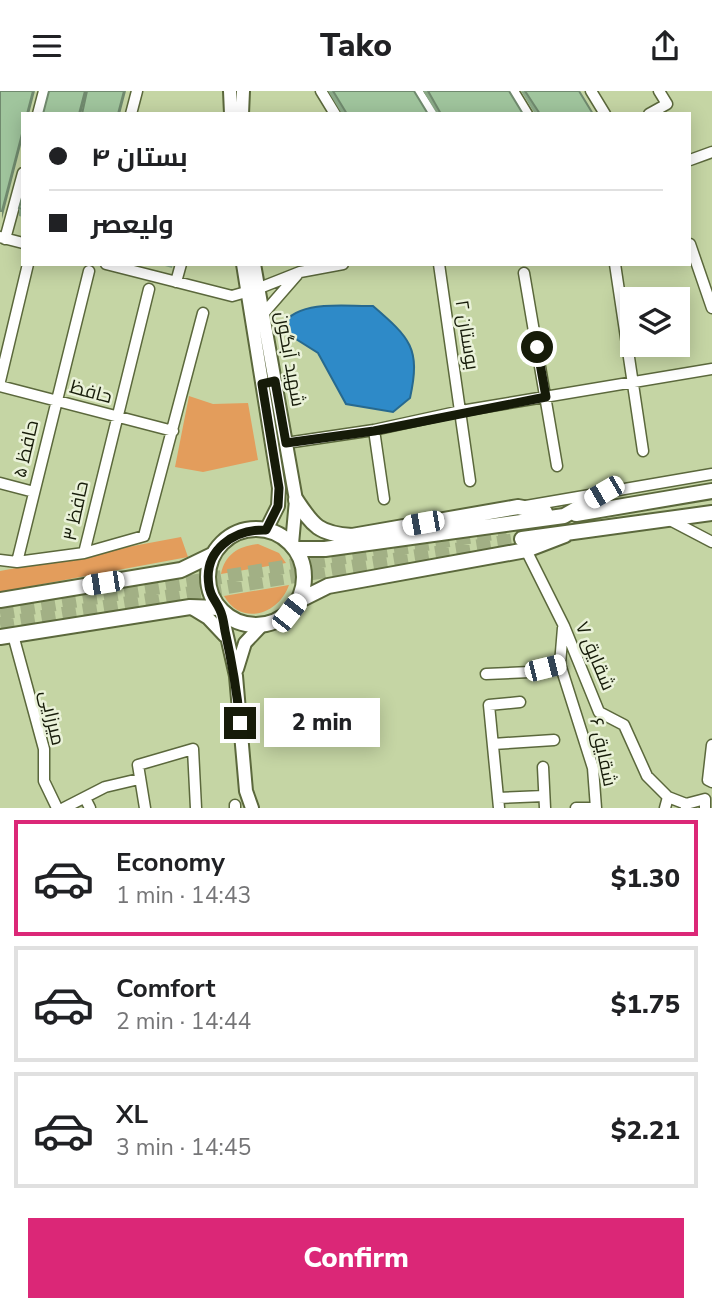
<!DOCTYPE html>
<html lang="en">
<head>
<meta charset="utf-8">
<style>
	body { margin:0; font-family:"Nunito Sans",Cairo,sans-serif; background:#f2f2f2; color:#202124; height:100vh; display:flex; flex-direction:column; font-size:26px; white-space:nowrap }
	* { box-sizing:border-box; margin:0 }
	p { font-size:23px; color:#757577 }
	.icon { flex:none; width:38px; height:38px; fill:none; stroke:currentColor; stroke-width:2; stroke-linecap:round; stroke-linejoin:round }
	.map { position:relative; height:717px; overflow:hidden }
	.sheet { display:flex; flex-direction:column; background:#fff; flex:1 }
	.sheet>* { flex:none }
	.hud { position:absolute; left:21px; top:21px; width:670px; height:154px; border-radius:0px; box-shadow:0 4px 18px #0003; display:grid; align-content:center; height:154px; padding:0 28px; background:#fff }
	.fabs { position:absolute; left:620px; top:196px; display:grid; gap:14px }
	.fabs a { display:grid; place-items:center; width:70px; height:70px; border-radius:0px; background:#fff; box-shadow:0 4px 18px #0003; font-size:35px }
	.end { position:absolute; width:32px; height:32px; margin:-16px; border:9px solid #161b09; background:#fff; box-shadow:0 0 0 4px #fff }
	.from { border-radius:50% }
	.bubble { position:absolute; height:49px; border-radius:0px; background:#fff; box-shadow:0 4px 18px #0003; font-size:23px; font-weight:800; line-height:49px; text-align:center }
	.car { position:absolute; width:21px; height:42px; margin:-21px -10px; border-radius:9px; box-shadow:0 0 5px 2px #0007; background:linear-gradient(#fff 24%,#345 0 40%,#fff 0 76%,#345 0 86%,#fff 0) }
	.hud b { display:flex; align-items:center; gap:24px; height:66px; font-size:26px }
	.hud b+b { border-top:2px solid #e0e0e0 }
	.hud i { width:18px; height:18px; background:#202124 }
	ul { padding:12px 0 0; list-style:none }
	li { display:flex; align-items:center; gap:21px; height:116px; margin:0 14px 10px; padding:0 14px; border:4px solid #e0e0e0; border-radius:0px }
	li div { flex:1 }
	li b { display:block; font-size:26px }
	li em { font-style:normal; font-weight:800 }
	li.selected { border-color:#db2777 }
	li>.icon { width:63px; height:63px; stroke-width:1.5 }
	.primary-button { display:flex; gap:14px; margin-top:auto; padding:14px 28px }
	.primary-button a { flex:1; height:80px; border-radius:0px; background:#db2777; color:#fff; font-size:28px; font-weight:800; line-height:80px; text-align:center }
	header { display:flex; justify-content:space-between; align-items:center; height:91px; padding:0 28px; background:#fff; font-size:32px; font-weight:800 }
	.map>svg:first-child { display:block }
</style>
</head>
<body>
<header><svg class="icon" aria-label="menu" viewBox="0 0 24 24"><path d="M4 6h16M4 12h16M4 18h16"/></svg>Tako<svg class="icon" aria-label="share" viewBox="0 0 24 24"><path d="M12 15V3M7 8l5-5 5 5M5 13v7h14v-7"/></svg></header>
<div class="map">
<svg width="712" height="717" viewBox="0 0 712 717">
	<rect width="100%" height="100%" fill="#c5d5a4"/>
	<path fill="#e39d5c" d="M189 305 213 313 248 312 258 369 203 381 175 376Z
		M181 446 188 466 0 501V480Z
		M258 453 279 462 286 472 221 483C225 463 239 455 258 453Z
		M289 494C279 523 242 536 224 505Z"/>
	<path fill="#2e8ac8" stroke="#27698f" stroke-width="2" d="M373 215C410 247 421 257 410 307L393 321 346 313 318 262 280 238C295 207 344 216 373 215Z"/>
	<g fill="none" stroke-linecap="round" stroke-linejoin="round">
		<path stroke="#a2b085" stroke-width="14" stroke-dasharray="14 7" stroke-linecap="butt" d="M0 522 506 440
			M0 533 522 448"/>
		<g stroke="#5b683c" stroke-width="13">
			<path id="minor" d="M321 0 335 23
				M417 0 432 23
				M513 0 527 23
				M591 0 605 23
				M38 23 44 0
				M131 23 137 0
				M649 23 667 13 659 0
				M690 69 712 61
				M0 146 23 152
				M5 148 23 82
				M690 153 712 217
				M106 173 232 205 246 201
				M439 173 470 390
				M615 173 643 360
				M524 182 557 375
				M176 191 181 173
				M149 198 84 462 144 445 203 222
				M257 198 300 181 343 173
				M263 223 297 184
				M0 290 28 173
				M0 295 173 340
				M374 339 384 408
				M286 352 374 339 461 320 712 278
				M0 392 34 401
				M526 415 712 383
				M670 429 712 451
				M526 459 564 535 599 621 624 634 647 685 668 706 686 713V717
				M84 462 17 471 89 180
				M0 469 17 471
				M563 537 560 573 593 677 596 717
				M13 544 44 658V690L57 717
				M486 583 530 581 560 573
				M493 653 554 649
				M712 654 708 689 712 691
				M543 676 545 717
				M85 707 90 717
				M498 707 544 705
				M686 713 705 708V717
				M64 717 105 696 139 688
				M145 717 138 674 193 658 196 717
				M235 717V714
				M499 717 489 614 520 611
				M576 717H590
				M665 717 668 706"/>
		</g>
		<g stroke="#5b683c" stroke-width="16">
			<path id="major" d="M230 0 231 23
				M242 23 243 0
				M243 173 279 397 278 415 266 439
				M254 173 296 409 292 453
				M190 516 208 527 225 545
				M221 519 236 585 246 700 252 717
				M237 578 245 552 262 534"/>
		</g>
		<g stroke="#5b683c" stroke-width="18">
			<path id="highway" d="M296 409C313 435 319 443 352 445L518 416 545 421
				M576 423 712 400
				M208 486a48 48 0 1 1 96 0a48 48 0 1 1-96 0Z
				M522 448 712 422
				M295 458H325L564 425 604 402
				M0 509 181 479 214 463
				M298 510 328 495 526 459 565 444
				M0 546 190 516 219 517"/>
		</g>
		<use href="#minor" stroke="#fff" stroke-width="10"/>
		<use href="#major" stroke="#fff" stroke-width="12"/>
		<use href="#highway" stroke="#fff" stroke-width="14"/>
	</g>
	<path fill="#8aa987" d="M328 0H414L428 23H342Z
		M423 0H509L523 23H437Z
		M521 0H579L593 23H535Z
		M23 103V126L19 125V117Z
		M158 173H173L172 177Z"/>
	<path fill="#708a6e" d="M33 0H35L29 23H27Z
		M85 0H87L81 23H79Z
		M124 0H126L120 23H118Z
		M23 39V46L2 128V120Z"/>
	<path fill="#a0c59d" stroke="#708a6e" stroke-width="2" d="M0 0H33L27 23H23V39L2 120H0Z
		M49 0H85L79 23H43Z
		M87 0H124L118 23H82Z
		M333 0H414L428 23H347Z
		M428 0H509L523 23H441Z
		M525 0H579L593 23H540Z
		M23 103V118L19 117Z"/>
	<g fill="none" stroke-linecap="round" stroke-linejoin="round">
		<path stroke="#161b09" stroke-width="9" d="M240 632C237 601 232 571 225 540 224 534 223 525 220 519 216 510 210 505 209 495 203 459 234 438 266 439L278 415 279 397 262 293 275 290 286 352 374 340 546 306 537 256"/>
	</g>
	<g text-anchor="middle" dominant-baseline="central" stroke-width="5" stroke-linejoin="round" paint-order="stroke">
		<g font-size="19" fill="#161b09" stroke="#eaf2d9">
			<text transform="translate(467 244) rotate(81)">بوستان ۲</text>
			<text transform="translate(290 268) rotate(80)">شهید آبگون</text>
			<text transform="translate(91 301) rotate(15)">حافظ</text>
			<text transform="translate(26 358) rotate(-77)">حافظ ۵</text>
			<text transform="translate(76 420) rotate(-78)">حافظ ۳</text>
			<text transform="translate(595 565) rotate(67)">شقایق ۷</text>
			<text transform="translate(52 627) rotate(77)">میرزایی</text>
			<text transform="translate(603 661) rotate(78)">شقایق ۶</text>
		</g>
	</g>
</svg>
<div class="fabs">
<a><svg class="icon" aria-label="layers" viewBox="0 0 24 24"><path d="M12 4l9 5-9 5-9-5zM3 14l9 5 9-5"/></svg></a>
</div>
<i class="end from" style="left:537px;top:256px"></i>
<i class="end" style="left:240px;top:632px"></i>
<div class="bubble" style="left:264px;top:607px;width:116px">2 min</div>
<i class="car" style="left:604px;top:401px;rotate:240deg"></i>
<i class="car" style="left:423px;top:432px;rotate:260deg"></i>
<i class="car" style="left:103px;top:492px;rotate:261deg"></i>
<i class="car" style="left:289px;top:522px;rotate:38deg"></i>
<i class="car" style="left:545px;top:577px;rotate:76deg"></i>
<div class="hud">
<b><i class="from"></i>بستان ۴</b>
<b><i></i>ولیعصر</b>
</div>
</div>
<section class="sheet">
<ul>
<li class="selected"><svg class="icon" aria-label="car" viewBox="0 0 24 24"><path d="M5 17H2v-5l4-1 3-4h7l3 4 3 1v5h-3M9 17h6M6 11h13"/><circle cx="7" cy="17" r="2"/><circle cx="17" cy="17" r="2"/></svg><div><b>Economy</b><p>1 min · 14:43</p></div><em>$1.30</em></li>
<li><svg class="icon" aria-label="car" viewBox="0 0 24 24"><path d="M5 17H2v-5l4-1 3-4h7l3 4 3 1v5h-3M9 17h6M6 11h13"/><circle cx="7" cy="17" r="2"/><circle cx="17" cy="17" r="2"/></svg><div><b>Comfort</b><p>2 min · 14:44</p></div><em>$1.75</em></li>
<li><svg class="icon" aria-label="car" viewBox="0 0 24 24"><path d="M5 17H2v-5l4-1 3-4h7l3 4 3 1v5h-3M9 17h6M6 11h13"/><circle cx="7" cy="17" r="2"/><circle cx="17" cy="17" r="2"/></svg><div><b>XL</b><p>3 min · 14:45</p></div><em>$2.21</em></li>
</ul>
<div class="primary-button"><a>Confirm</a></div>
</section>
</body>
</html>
